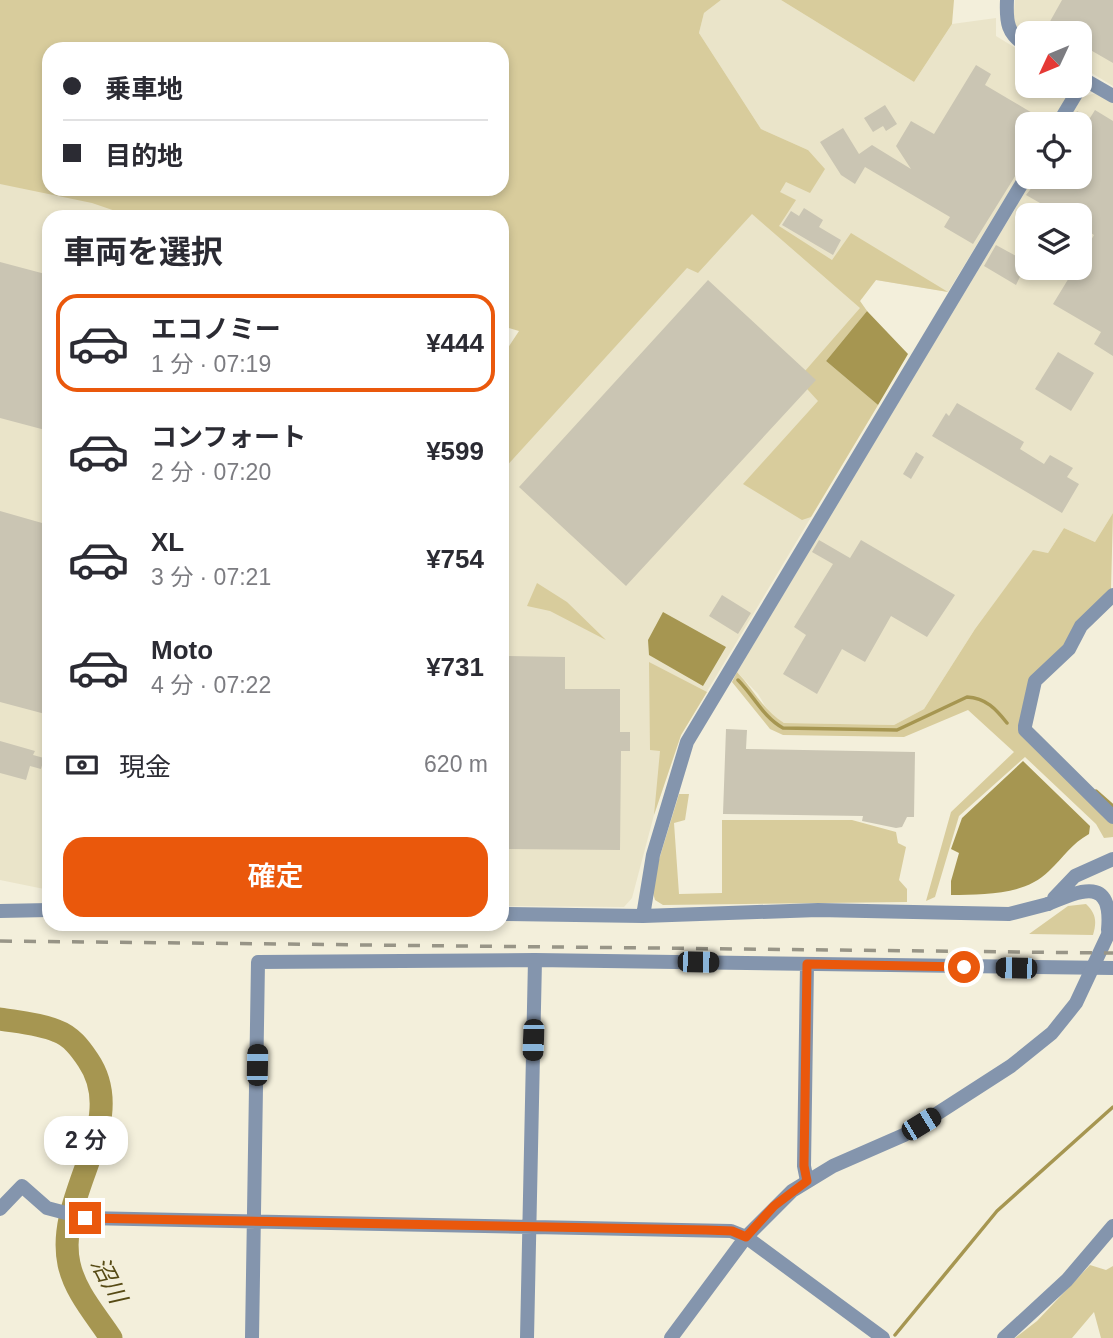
<!DOCTYPE html>
<html lang="ja">
<head>
<meta charset="utf-8">
<style>
	body { margin:0; font-family:Helvetica,"Noto Sans JP",sans-serif; background:#f2f2f3; color:#2b2b33; height:100vh; display:flex; flex-direction:column; font-size:26px; white-space:nowrap }
	* { box-sizing:border-box; margin:0 }
	p { font-size:23px; color:#7c7c81 }
	.icon { flex:none; width:38px; height:38px; fill:none; stroke:currentColor; stroke-width:2; stroke-linecap:round; stroke-linejoin:round }
	.map { position:relative; flex:1; overflow:hidden }
	.panel { position:absolute; left:42px; top:210px; width:467px; height:721px; display:flex; flex-direction:column; background:#fff; border-radius:21px; box-shadow:0 4px 10px #0003 }
	.panel>* { flex:none }
	.guide { position:absolute; left:42px; top:42px; width:467px; height:154px; border-radius:21px; box-shadow:0 4px 10px #0003; display:grid; align-content:center; height:154px; padding:0 21px; background:#fff }
	.needle { width:46px; rotate:226deg }
	.tools { position:absolute; left:1015px; top:21px; display:grid; gap:14px }
	.tools a { display:grid; place-items:center; width:77px; height:77px; border-radius:14px; background:#fff; box-shadow:0 4px 10px #0003; font-size:35px }
	.end { position:absolute; width:32px; height:32px; margin:-16px; border:9px solid #ea580c; background:#fff; box-shadow:0 0 0 4px #fff }
	.from { border-radius:50% }
	.bubble { position:absolute; height:49px; border-radius:21px; background:#fff; box-shadow:0 4px 10px #0003; font-size:23px; font-weight:600; line-height:49px; text-align:center }
	.car { position:absolute; width:21px; height:42px; margin:-21px -10px; border-radius:9px; box-shadow:0 0 5px 2px #0007; background:linear-gradient(#222 24%,#8ab4d8 0 40%,#222 0 76%,#8ab4d8 0 86%,#222 0) }
	.guide b { display:flex; align-items:center; gap:24px; height:66px; font-size:26px }
	.guide b+b { border-top:2px solid #e1e1e2 }
	.guide i { width:18px; height:18px; background:#2b2b33 }
	ul { padding:0; list-style:none }
	li { display:flex; align-items:center; gap:21px; height:98px; margin:0 14px 10px; padding:0 7px; border:4px solid transparent; border-radius:21px }
	li div { flex:1 }
	li b { display:block; font-size:26px }
	li em { font-style:normal; font-weight:600 }
	li.current { border-color:#ea580c }
	li>.icon { width:63px; height:63px; stroke-width:1.5 }
	h2 { padding:0 21px; font-size:32px; line-height:84px }
	.pay { display:flex; align-items:center; gap:18px; height:77px; padding:0 21px; font-size:26px }
	.pay p { margin-inline-start:auto }
	.cta { display:flex; gap:14px; margin-top:auto; padding:14px 21px }
	.cta a { flex:1; height:80px; border-radius:21px; background:#ea580c; color:#fff; font-size:28px; font-weight:600; line-height:80px; text-align:center }
	.map>svg:first-child { display:block }
</style>
</head>
<body>
<div class="map">
<svg width="1113" height="1338" viewBox="0 0 1113 1338">
	<rect width="100%" height="100%" fill="#f3efdb"/>
	<path fill="#eae4c9" fill-rule="evenodd" d="M721 0H781L914 82 952 24 996 18V36L1027 55V86H1067L1069 94 1050 124H1027V162L948 292 876 280 860 301 867 311 826 361 878 405 681 735 654 815 632 898 624 907 502 906V460L584 334 808 150 761 129 699 33 704 13Z
		M1015 0H1113V86L1080 66V33L1027 36 1020 32 1013 20Z
		M1096 93 1113 103V513L1095 542 1064 528 1048 553 1033 551 975 629 924 709 894 725 784 723 770 714 758 694 737 672 1034 177H1080V124H1066L1082 97ZM1027 215H1080V268H1027Z
		M0 170 49 189 174 217H49V890L0 880Z"/>
	<path fill="#d8cc9c" fill-rule="evenodd" d="M0 0H721L704 13 699 33 761 129 808 150 825 169 810 193 786 182 780 192 796 200 779 226 832 260 851 233 948 292 876 280 860 301 867 311 826 361 878 405 811 517 802 520 743 484 818 401 798 379 860 308 752 214 698 273 687 268 502 471V357L519 331 502 326V217H133L92 203 0 184ZM49 49H502V189H49Z
		M781 0H954L952 24 914 82Z
		M1113 513 1111 589 1065 645 1031 677 1019 730 1113 822V837L1104 838 1096 824 1025 757 959 816 935 897 926 901 951 812 1014 752 968 710 904 737 783 735 770 729 732 682 737 672C753 689 764 711 784 723L894 725 924 709 975 629 1033 550 1048 553 1064 528 1095 542Z
		M537 583 567 602 606 640 550 611 527 606Z
		M649 662 707 692 681 735 654 815 660 751 650 750Z
		M679 794H689L685 820 674 823 679 894 722 893V820H852L896 832 898 843 906 847 899 880 907 889V902L663 905 655 900 651 886Z
		M1086 904C1096 913 1097 922 1093 935L1029 934 1068 906Z
		M1090 1265 1106 1270 1113 1266V1338H1101L1094 1312 1072 1338H1015L1037 1321Z"/>
	<path fill="#a69651" d="M867 311 908 354 878 405 826 361Z
		M663 612 726 647 703 686 649 655 648 640Z
		M1023 761 1090 826 1089 834C1071 844 1064 857 1049 871 1024 896 984 894 951 895V881L959 853 951 849 962 818Z"/>
	<g fill="none" stroke-linecap="round" stroke-linejoin="round">
		<path stroke="#a69651" stroke-width="3.5" d="M738 680C754 696 763 717 783 728L897 730 967 697C986 698 996 709 1007 723
			M1096 791 1113 806
			M895 1335 997 1211 1113 1107"/>
		<path stroke="#a69651" stroke-width="23" d="M0 1019C18 1022 41 1024 57 1031 71 1036 80 1048 88 1060 131 1123 54 1194 69 1264 75 1292 96 1315 111 1338"/>
	</g>
	<path fill="#cac5b3" d="M1062 0H1113V63L1080 44V33H1062L1048 25Z
		M976 65 991 74 985 85 1034 114 1027 124V157L973 244 944 227 950 217 865 167 855 184 841 175 820 142 843 128 859 154 872 145 911 169 896 146 911 121 934 134Z
		M885 105 897 124 886 131 883 126 873 132 864 118Z
		M1095 110 1113 121V356L1094 344 1101 332 1053 304 1075 268H1080V259L1094 235 1080 226V215H1061L1026 195 1040 177H1080V124H1069L1077 111 1090 118Z
		M804 208 823 220 819 227 841 240 833 255 782 225 791 211 799 216Z
		M996 245 1027 262 1016 285 984 266Z
		M0 262 49 275V431L0 418Z
		M708 280 816 380 626 586 519 487Z
		M1058 352 1094 373 1071 411 1035 389Z
		M957 403 1024 442 1020 449 1044 464 1050 455 1073 468 1067 477 1079 484 1062 513 932 436 946 413 949 416Z
		M916 452 924 457 911 479 903 474Z
		M0 511 49 525V715L0 702Z
		M819 540 850 558 861 540 955 595 927 637 891 616 865 662 842 649 817 694 783 674 806 635 794 627 833 564 812 552Z
		M722 595 751 613 738 634 709 616Z
		M502 656 565 657V689H620V732H630V751H621L620 850 502 849Z
		M726 729 747 730 746 749 915 752 914 817H907L902 827 896 828 862 821 863 816 723 814Z
		M0 741 35 751 33 755 44 758 41 769 30 766 26 780 0 773Z"/>
	<g fill="none" stroke-linecap="round" stroke-linejoin="round">
		<path stroke="#8495ad" stroke-width="14" d="M1113 595 1081 626 1069 649 1035 681 1025 726V730L1113 817
			M1054 898 1075 876 1113 859
			M1048 904C1081 890 1113 876 1108 930
			M0 911 49 910
			M807 1181 804 1166 807 964
			M0 1209 22 1186 47 1208 85 1218 731 1231 746 1237 883 1338
			M252 1338 258 962 535 960 1113 968
			M527 1338 535 960
			M1004 1338 1067 1280 1113 1226"/>
		<path stroke="#8495ad" stroke-width="14" d="M1007 0C1006 22 1007 34 1027 46
			M1080 77 1113 96
			M1058 124 1085 79
			M502 914 643 916 818 910 1009 914 1048 904
			M643 916 653 855 687 742 1027 175
			M671 1338 746 1237 792 1191 833 1166 904 1135 1011 1066 1052 1033 1076 1003 1113 924"/>
		<path stroke="#989587" stroke-width="3.5" stroke-dasharray="12 12" stroke-linecap="butt" d="M0 941 1113 953"/>
	</g>
	<g fill="none" stroke-linecap="round" stroke-linejoin="round">
		<path stroke="#ea580c" stroke-width="9" d="M85 1218 706 1230 732 1231 746 1237 774 1206 807 1181 804 1166 807 964 964 967"/>
	</g>
	<g text-anchor="middle" dominant-baseline="central" stroke-width="5" stroke-linejoin="round" paint-order="stroke">
		<g font-size="24" font-style="italic" fill="#564a14" stroke="#f3efdb">
			<text transform="translate(109 1280) rotate(63)">沼川</text>
		</g>
	</g>
</svg>
<div class="tools">
<a><svg class="needle" viewBox="-14 -14 28 28"><path d="M0-13l5 13h-10z" fill="#e53935"/><path d="M0 13l5-13h-10z" fill="#7c7c81"/></svg></a>
<a><svg class="icon" aria-label="locate" viewBox="0 0 24 24"><circle cx="12" cy="12" r="6"/><path d="M12 2v4M12 18v4M2 12h4M18 12h4"/></svg></a>
<a><svg class="icon" aria-label="layers" viewBox="0 0 24 24"><path d="M12 4l9 5-9 5-9-5zM3 14l9 5 9-5"/></svg></a>
</div>
<i class="end from" style="left:964px;top:967px"></i>
<i class="end" style="left:85px;top:1218px"></i>
<div class="bubble" style="left:44px;top:1116px;width:84px">2 分</div>
<i class="car" style="left:698px;top:962px;rotate:91deg"></i>
<i class="car" style="left:1016px;top:968px;rotate:271deg"></i>
<i class="car" style="left:533px;top:1040px;rotate:182deg"></i>
<i class="car" style="left:257px;top:1065px;rotate:1deg"></i>
<i class="car" style="left:921px;top:1124px;rotate:59deg"></i>
<div class="guide">
<b><i class="from"></i>乗車地</b>
<b><i></i>目的地</b>
</div>
<section class="panel">
<h2>車両を選択</h2>
<ul>
<li class="current"><svg class="icon" aria-label="car" viewBox="0 0 24 24"><path d="M5 17H2v-5l4-1 3-4h7l3 4 3 1v5h-3M9 17h6M6 11h13"/><circle cx="7" cy="17" r="2"/><circle cx="17" cy="17" r="2"/></svg><div><b>エコノミー</b><p>1 分 · 07:19</p></div><em>¥444</em></li>
<li><svg class="icon" aria-label="car" viewBox="0 0 24 24"><path d="M5 17H2v-5l4-1 3-4h7l3 4 3 1v5h-3M9 17h6M6 11h13"/><circle cx="7" cy="17" r="2"/><circle cx="17" cy="17" r="2"/></svg><div><b>コンフォート</b><p>2 分 · 07:20</p></div><em>¥599</em></li>
<li><svg class="icon" aria-label="car" viewBox="0 0 24 24"><path d="M5 17H2v-5l4-1 3-4h7l3 4 3 1v5h-3M9 17h6M6 11h13"/><circle cx="7" cy="17" r="2"/><circle cx="17" cy="17" r="2"/></svg><div><b>XL</b><p>3 分 · 07:21</p></div><em>¥754</em></li>
<li><svg class="icon" aria-label="car" viewBox="0 0 24 24"><path d="M5 17H2v-5l4-1 3-4h7l3 4 3 1v5h-3M9 17h6M6 11h13"/><circle cx="7" cy="17" r="2"/><circle cx="17" cy="17" r="2"/></svg><div><b>Moto</b><p>4 分 · 07:22</p></div><em>¥731</em></li>
</ul>
<div class="pay"><svg class="icon" aria-label="cash" viewBox="0 0 24 24"><path d="M3 7h18v10H3z"/><circle cx="12" cy="12" r="2"/></svg>現金<p>620 m</p></div>
<div class="cta"><a>確定</a></div>
</section>
</div>
</body>
</html>
